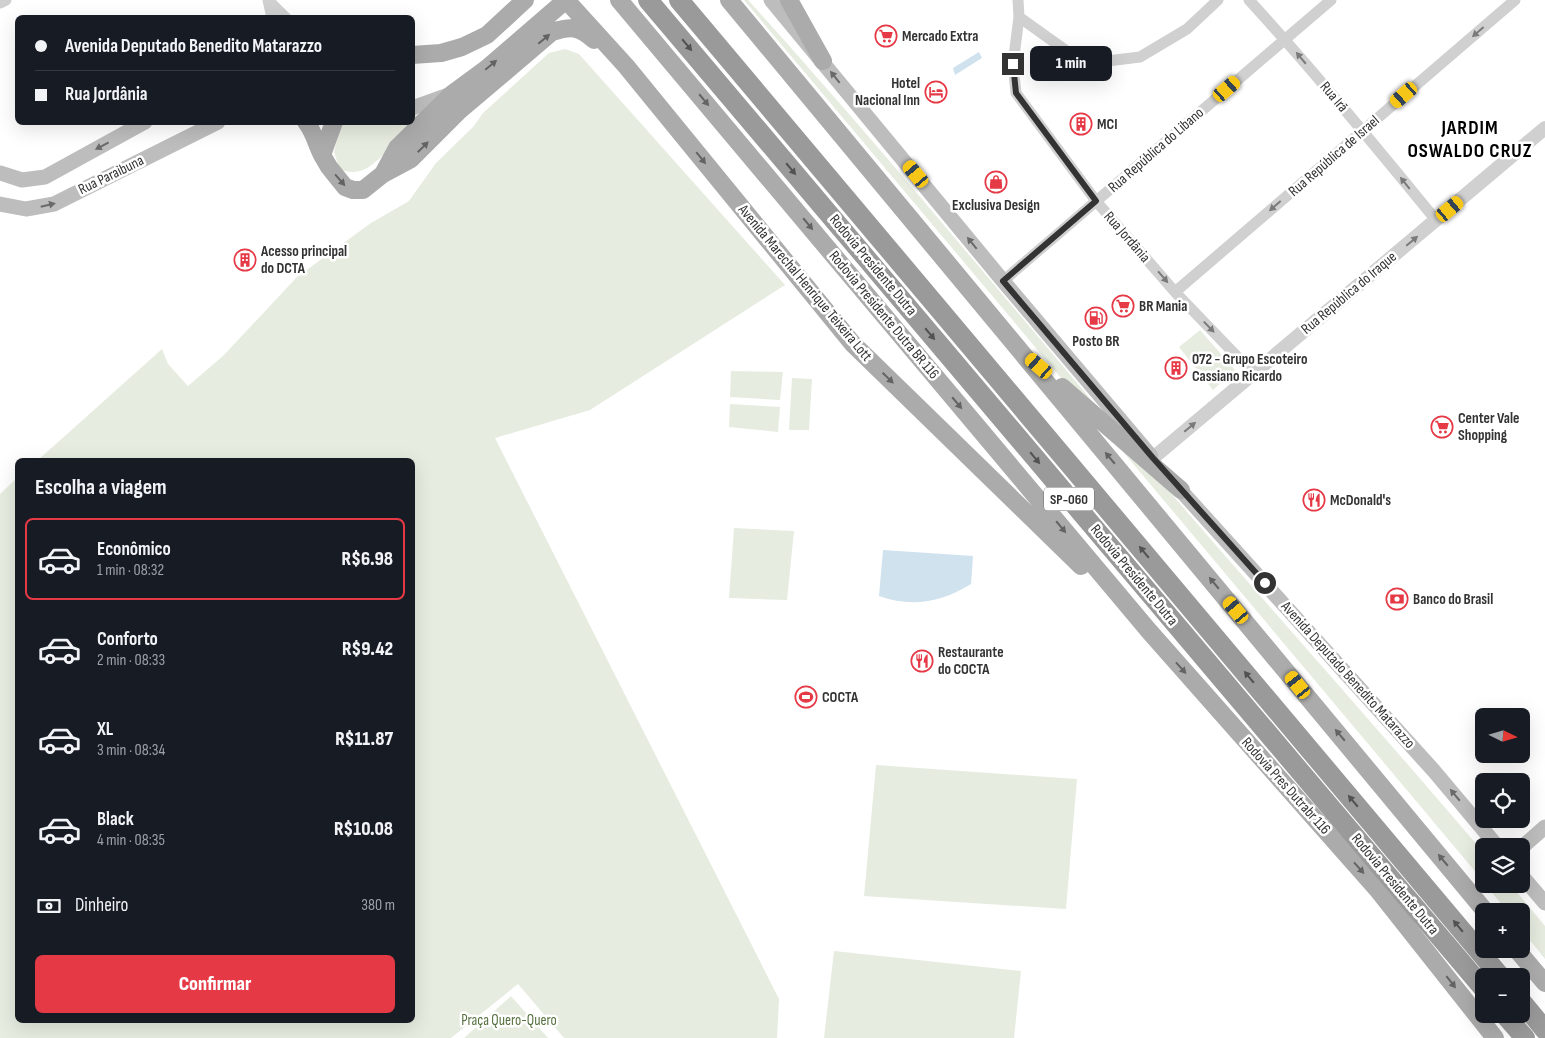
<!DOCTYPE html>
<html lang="pt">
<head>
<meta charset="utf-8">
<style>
	body { margin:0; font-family:"Sofia Sans Condensed",sans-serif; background:#20242c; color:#f1f3f6; height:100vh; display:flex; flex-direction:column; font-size:19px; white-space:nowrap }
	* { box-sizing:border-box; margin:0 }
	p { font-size:16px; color:#9ea1a6 }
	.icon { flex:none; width:28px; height:28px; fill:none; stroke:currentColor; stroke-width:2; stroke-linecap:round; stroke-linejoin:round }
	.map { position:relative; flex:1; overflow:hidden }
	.drawer { position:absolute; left:15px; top:458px; width:400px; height:565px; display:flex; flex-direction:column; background:#171b24; border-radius:8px; box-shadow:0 5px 20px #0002 }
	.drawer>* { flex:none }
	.banner { position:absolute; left:15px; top:15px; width:400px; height:110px; border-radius:8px; box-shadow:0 5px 20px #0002; display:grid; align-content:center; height:110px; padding:0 20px; background:#171b24 }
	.needle { width:32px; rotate:95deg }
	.tools { position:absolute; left:1475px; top:708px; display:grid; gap:10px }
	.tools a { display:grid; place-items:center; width:55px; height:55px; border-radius:8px; background:#171b24; box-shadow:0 5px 20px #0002; font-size:25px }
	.end { position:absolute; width:22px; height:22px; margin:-11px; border:6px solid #333; background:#fff; box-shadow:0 0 0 2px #fff }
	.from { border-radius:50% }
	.bubble { position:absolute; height:35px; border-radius:8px; background:#171b24; box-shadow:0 5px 20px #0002; font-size:16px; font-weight:800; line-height:35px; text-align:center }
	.car { position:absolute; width:15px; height:30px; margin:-15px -8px; border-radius:6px; box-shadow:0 0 4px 1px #0007; background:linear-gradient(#f5c518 24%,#345 0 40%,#f5c518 0 76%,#345 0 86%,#f5c518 0) }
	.banner b { display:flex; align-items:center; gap:18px; height:48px; font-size:19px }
	.banner b+b { border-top:1px solid #363941 }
	.banner i { width:12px; height:12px; background:#f1f3f6 }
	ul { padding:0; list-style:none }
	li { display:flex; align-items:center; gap:15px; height:82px; margin:0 10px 8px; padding:0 10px; border:2px solid transparent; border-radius:8px }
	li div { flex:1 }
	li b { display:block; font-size:19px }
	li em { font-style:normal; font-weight:800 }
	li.on { border-color:#e63946 }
	li>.icon { width:45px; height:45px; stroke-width:1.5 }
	h2 { padding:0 20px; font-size:22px; line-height:60px }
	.pay { display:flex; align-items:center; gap:12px; height:55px; padding:0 20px; font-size:19px }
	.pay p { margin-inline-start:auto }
	.action { display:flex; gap:10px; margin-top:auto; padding:10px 20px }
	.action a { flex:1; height:58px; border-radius:8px; background:#e63946; color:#fff; font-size:20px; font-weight:800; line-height:58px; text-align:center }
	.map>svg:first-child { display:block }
</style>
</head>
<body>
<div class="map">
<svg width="1545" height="1038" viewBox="0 0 1545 1038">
	<rect width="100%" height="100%" fill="#fff"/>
	<path fill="#e6ecdf" d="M744 0H748C876 141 997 289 1120 434 1240 575 1364 712 1484 853V882Z
		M565 49 579 54 785 285 590 410 495 438 779 999 777 1038H564L518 984 451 1038H0V494L17 478 18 1020H412V460H38L162 349 168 364 188 386 223 356 297 277 371 223 409 201 436 163 473 127 483 113 549 53Z
		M425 110C413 123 377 166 363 170 355 173 349 172 340 170L334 152 341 124 412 122 413 113Z
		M1200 330 1235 370 1213 390 1179 347Z
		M731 371 783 372 780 400 730 397Z
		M792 378 812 379 809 430H789Z
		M730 404 780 407 778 432 729 427Z
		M734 528 794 531 787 600 729 598Z
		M876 765 1077 779 1066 909 864 896Z
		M1485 884H1510L1545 926V959L1521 929V911H1507Z
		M834 951 1021 971 1014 1038H824Z
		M511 996 548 1038H464Z"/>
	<path fill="#cfe2ee" d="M979 52 982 58 955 75 953 68Z
		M883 550 973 556 971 584C942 602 912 608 879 596Z"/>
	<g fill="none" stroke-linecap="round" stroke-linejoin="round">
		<path stroke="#d0d0d0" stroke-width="11" d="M268 0 286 18
			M268 0 272 18
			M1018 0 1019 17 1013 64 1016 93 1096 201 1175 292 1253 373
			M1249 0C1314 71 1375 146 1436 220
			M0 3 6 0
			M1019 17 1068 52 1099 62 1140 57 1187 29 1218 0
			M1003 281 1331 0
			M1175 292 1515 0"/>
		<path stroke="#d0d0d0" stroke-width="14" d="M1153 458 1545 128"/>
		<path stroke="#bdbdbd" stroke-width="15" d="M771 0 1003 281 1151 456
			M412 108 451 94
			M0 173 22 180 45 177 145 122
			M0 204 26 209 54 204 218 122
			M1174 483 1434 771 1497 846
			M1521 848 1545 827
			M1521 875 1545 903"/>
		<path stroke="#ababab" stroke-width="18" d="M566 0 626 66 853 344 1081 566
			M619 0 1149 631 1377 889 1495 1038
			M729 0 1485 911
			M789 0 823 61
			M412 55 441 53 462 47 487 35 525 0
			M306 122C314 132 316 143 322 155
			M334 122 322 155 329 167 345 187 353 190H363L383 174 397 148 452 94 486 69 566 0
			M383 174 411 159 459 111 552 32C571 26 579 26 594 40
			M1062 387 1181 490
			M1516 949 1545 983"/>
		<path stroke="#9a9a9a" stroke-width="20" d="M648 0 1484 989
			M679 0 1500 976
			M1521 1001 1545 1030
			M1504 1014 1525 1038"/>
	</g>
	<defs><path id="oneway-solid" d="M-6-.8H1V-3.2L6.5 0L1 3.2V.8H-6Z" transform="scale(1.25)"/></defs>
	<g fill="#7a7a7a">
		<use href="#oneway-solid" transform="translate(1478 32) rotate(139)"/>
		<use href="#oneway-solid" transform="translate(1301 58) rotate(-130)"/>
		<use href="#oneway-solid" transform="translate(1405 183) rotate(-129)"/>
		<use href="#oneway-solid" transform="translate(1275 206) rotate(139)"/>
		<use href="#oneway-solid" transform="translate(1412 241) rotate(-40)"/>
		<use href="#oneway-solid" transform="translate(1163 277) rotate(49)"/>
		<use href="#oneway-solid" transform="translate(1209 327) rotate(46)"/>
		<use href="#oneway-solid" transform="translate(1190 427) rotate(-40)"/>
	</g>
	<g fill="#636363">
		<use href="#oneway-solid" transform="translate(544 39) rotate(-40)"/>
		<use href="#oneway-solid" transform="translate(491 65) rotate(-40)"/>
		<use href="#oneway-solid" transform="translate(704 100) rotate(50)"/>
		<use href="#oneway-solid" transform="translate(423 147) rotate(-45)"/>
		<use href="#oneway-solid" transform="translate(701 158) rotate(51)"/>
		<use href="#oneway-solid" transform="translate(340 180) rotate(49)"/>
		<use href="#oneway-solid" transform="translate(808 224) rotate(50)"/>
		<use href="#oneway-solid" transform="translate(888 378) rotate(44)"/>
		<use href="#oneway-solid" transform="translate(957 403) rotate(50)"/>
		<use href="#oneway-solid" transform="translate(1110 458) rotate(-130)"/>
		<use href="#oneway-solid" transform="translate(1061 527) rotate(50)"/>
		<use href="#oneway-solid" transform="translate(1214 583) rotate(-130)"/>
		<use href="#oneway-solid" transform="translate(1181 668) rotate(48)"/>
		<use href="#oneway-solid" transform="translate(1340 735) rotate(-130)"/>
		<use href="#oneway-solid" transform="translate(1443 860) rotate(-130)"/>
		<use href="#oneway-solid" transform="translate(1359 868) rotate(48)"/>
		<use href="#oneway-solid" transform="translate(1451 982) rotate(52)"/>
	</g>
	<g fill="#525252">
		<use href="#oneway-solid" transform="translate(687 45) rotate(50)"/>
		<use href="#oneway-solid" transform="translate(791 169) rotate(50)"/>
		<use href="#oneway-solid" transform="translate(930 334) rotate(50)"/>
		<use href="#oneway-solid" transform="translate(1035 458) rotate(50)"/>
		<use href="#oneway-solid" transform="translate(1144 552) rotate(-130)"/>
		<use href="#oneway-solid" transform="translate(1249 677) rotate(-130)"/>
		<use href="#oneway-solid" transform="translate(1353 801) rotate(-130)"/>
		<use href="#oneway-solid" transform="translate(1458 926) rotate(-130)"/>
	</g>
	<g fill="#6a6a6a">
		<use href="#oneway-solid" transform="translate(835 77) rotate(-129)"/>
		<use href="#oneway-solid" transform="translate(102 146) rotate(152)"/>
		<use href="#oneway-solid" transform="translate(48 205) rotate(-13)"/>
		<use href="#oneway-solid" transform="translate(972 243) rotate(-129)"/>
		<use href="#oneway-solid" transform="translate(1455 795) rotate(-130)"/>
	</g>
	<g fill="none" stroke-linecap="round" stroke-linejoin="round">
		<path stroke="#333" stroke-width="6" d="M1013 64 1016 93 1096 201 1003 281 1153 458 1265 583"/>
	</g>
	<defs>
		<g id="supermarket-ring" transform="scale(1.125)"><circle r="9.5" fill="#fff" stroke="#e63946" stroke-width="1.5"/><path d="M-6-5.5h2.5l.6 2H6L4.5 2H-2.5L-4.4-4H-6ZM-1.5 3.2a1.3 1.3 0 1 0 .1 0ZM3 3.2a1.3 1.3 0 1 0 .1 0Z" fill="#e63946"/></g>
		<g id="hotel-ring" transform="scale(1.125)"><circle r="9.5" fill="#fff" stroke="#e63946" stroke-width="1.5"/><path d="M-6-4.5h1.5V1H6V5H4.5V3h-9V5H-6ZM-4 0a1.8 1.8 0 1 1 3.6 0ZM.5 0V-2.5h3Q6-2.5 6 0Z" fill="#e63946"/></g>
		<g id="building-ring" transform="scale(1.125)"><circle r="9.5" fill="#fff" stroke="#e63946" stroke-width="1.5"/><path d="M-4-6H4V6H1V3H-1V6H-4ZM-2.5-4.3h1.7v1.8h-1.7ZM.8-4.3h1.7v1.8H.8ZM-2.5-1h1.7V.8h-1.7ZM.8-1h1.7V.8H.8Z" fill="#e63946"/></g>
		<g id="shop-ring" transform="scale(1.125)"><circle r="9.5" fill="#fff" stroke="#e63946" stroke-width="1.5"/><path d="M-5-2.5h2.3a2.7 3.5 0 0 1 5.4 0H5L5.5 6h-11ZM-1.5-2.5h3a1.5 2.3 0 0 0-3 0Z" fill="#e63946"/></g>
		<g id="fuel-ring" transform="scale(1.125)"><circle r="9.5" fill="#fff" stroke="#e63946" stroke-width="1.5"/><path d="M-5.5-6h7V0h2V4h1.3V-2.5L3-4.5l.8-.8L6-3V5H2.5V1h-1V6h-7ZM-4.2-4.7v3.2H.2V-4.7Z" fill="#e63946"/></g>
		<g id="restaurant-ring" transform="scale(1.125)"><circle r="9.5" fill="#fff" stroke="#e63946" stroke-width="1.5"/><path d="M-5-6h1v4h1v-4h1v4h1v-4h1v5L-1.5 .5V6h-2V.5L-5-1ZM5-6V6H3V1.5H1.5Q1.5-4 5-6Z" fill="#e63946"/></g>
		<g id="bank-ring" transform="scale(1.125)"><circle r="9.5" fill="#fff" stroke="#e63946" stroke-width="1.5"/><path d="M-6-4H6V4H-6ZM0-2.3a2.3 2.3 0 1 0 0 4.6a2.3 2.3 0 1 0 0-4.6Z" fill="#e63946"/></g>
		<g id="stadium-ring" transform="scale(1.125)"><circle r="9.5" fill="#fff" stroke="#e63946" stroke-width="1.5"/><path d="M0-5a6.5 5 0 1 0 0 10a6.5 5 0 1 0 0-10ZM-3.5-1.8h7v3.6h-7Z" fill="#e63946"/></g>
	</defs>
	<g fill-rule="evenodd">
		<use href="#supermarket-ring" x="886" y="36"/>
		<use href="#hotel-ring" x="936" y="92"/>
		<use href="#building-ring" x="1081" y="124"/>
		<use href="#shop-ring" x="996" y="182"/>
		<use href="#building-ring" x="245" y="260"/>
		<use href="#supermarket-ring" x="1123" y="306"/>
		<use href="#fuel-ring" x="1096" y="318"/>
		<use href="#building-ring" x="1176" y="368"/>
		<use href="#supermarket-ring" x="1442" y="427"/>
		<use href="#restaurant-ring" x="1314" y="500"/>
		<use href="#bank-ring" x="1397" y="599"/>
		<use href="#restaurant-ring" x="922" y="661"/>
		<use href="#stadium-ring" x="806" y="697"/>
	</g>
	<g text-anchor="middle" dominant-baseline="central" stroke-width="5" stroke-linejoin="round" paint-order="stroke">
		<rect fill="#fff" stroke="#707070" stroke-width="1" x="1044" y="487.5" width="50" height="23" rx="4"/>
		<g font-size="14" font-weight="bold" fill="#333">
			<text x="1069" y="499">SP-060</text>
		</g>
		<g font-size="15" font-weight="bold" fill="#333" stroke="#fff" text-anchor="start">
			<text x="902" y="36">Mercado Extra</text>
			<text x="920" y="83" text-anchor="end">Hotel<tspan x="920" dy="17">Nacional Inn</tspan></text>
			<text x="1097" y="124">MCI</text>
			<text x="996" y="205" text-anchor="middle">Exclusiva Design</text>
			<text x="261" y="251">Acesso principal<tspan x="261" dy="17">do DCTA</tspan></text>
			<text x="1139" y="306">BR Mania</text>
			<text x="1096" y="341" text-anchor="middle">Posto BR</text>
			<text x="1192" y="359">072 - Grupo Escoteiro<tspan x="1192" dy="17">Cassiano Ricardo</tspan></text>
			<text x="1458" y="418">Center Vale<tspan x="1458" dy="17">Shopping</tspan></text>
			<text x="1330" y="500">McDonald's</text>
			<text x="1413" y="599">Banco do Brasil</text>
			<text x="938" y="652">Restaurante<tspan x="938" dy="17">do COCTA</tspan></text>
			<text x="822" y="697">COCTA</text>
		</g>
		<g font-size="15" fill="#333" stroke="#fff">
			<text transform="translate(1334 97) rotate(50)">Rua Irã</text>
			<text transform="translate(1156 150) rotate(-41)">Rua República do Libano</text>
			<text transform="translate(1334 156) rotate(-41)">Rua República de Israel</text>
			<text transform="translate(111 175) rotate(-26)">Rua Paraibuna</text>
			<text transform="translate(1127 237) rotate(49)">Rua Jordânia</text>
			<text transform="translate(873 265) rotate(50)">Rodovia Presidente Dutra</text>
			<text transform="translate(805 283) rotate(50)">Avenida Marechal Henrique Teixeira Lott</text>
			<text transform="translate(1349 293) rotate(-40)">Rua República do Iraque</text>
			<text transform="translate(884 315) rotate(50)">Rodovia Presidente Dutra BR 116</text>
			<text transform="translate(1134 575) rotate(50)">Rodovia Presidente Dutra</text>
			<text transform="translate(1348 675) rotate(48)">Avenida Deputado Benedito Matarazzo</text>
			<text transform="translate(1286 786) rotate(48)">Rodovia Pres Dutrabr 116</text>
			<text transform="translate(1395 884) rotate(50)">Rodovia Presidente Dutra</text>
		</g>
		<g font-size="15" fill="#56703f" stroke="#fff">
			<text x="509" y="1020">Praça Quero-Quero</text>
		</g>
		<g font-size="20" font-weight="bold" letter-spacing="1" fill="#000" stroke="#fff">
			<text x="1470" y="128">JARDIM<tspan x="1470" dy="23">OSWALDO CRUZ</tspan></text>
		</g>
	</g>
</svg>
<div class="tools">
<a><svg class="needle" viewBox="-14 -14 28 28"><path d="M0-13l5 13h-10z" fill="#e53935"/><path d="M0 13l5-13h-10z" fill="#9ea1a6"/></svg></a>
<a><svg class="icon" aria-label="locate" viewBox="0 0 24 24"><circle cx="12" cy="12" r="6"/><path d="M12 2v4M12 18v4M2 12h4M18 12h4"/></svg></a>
<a><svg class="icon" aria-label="layers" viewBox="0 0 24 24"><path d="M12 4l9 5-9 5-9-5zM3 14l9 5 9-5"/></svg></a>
<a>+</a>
<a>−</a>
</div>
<i class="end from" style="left:1265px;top:583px"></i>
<i class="end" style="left:1013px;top:64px"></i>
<div class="bubble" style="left:1030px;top:46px;width:82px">1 min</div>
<i class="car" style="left:1227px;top:89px;rotate:49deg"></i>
<i class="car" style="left:1404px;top:95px;rotate:229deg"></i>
<i class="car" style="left:916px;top:174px;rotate:320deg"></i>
<i class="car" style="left:1450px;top:209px;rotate:50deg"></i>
<i class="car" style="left:1039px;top:366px;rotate:311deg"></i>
<i class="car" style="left:1236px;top:610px;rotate:320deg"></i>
<i class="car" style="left:1298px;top:685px;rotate:321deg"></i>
<div class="banner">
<b><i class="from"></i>Avenida Deputado Benedito Matarazzo</b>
<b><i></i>Rua Jordânia</b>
</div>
<section class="drawer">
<h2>Escolha a viagem</h2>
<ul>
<li class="on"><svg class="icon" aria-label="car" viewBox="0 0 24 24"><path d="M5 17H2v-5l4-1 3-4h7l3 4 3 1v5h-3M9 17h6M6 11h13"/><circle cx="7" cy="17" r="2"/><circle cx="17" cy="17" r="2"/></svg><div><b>Econômico</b><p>1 min · 08:32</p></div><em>R$6.98</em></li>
<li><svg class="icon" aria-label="car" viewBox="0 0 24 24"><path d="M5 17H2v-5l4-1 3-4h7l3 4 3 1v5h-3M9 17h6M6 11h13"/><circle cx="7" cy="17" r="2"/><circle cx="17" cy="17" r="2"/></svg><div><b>Conforto</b><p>2 min · 08:33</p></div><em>R$9.42</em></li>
<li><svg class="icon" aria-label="car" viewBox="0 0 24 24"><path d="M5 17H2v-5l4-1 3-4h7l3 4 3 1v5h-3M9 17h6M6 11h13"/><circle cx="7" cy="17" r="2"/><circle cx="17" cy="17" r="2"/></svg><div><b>XL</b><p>3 min · 08:34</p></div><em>R$11.87</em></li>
<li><svg class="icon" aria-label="car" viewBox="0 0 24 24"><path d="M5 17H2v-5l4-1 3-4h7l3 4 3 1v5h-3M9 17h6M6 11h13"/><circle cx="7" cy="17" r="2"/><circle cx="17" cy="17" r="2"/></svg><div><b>Black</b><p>4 min · 08:35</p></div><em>R$10.08</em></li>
</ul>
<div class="pay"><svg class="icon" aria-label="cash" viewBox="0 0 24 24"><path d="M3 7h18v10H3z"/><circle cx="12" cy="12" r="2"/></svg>Dinheiro<p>380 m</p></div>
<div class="action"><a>Confirmar</a></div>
</section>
</div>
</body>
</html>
